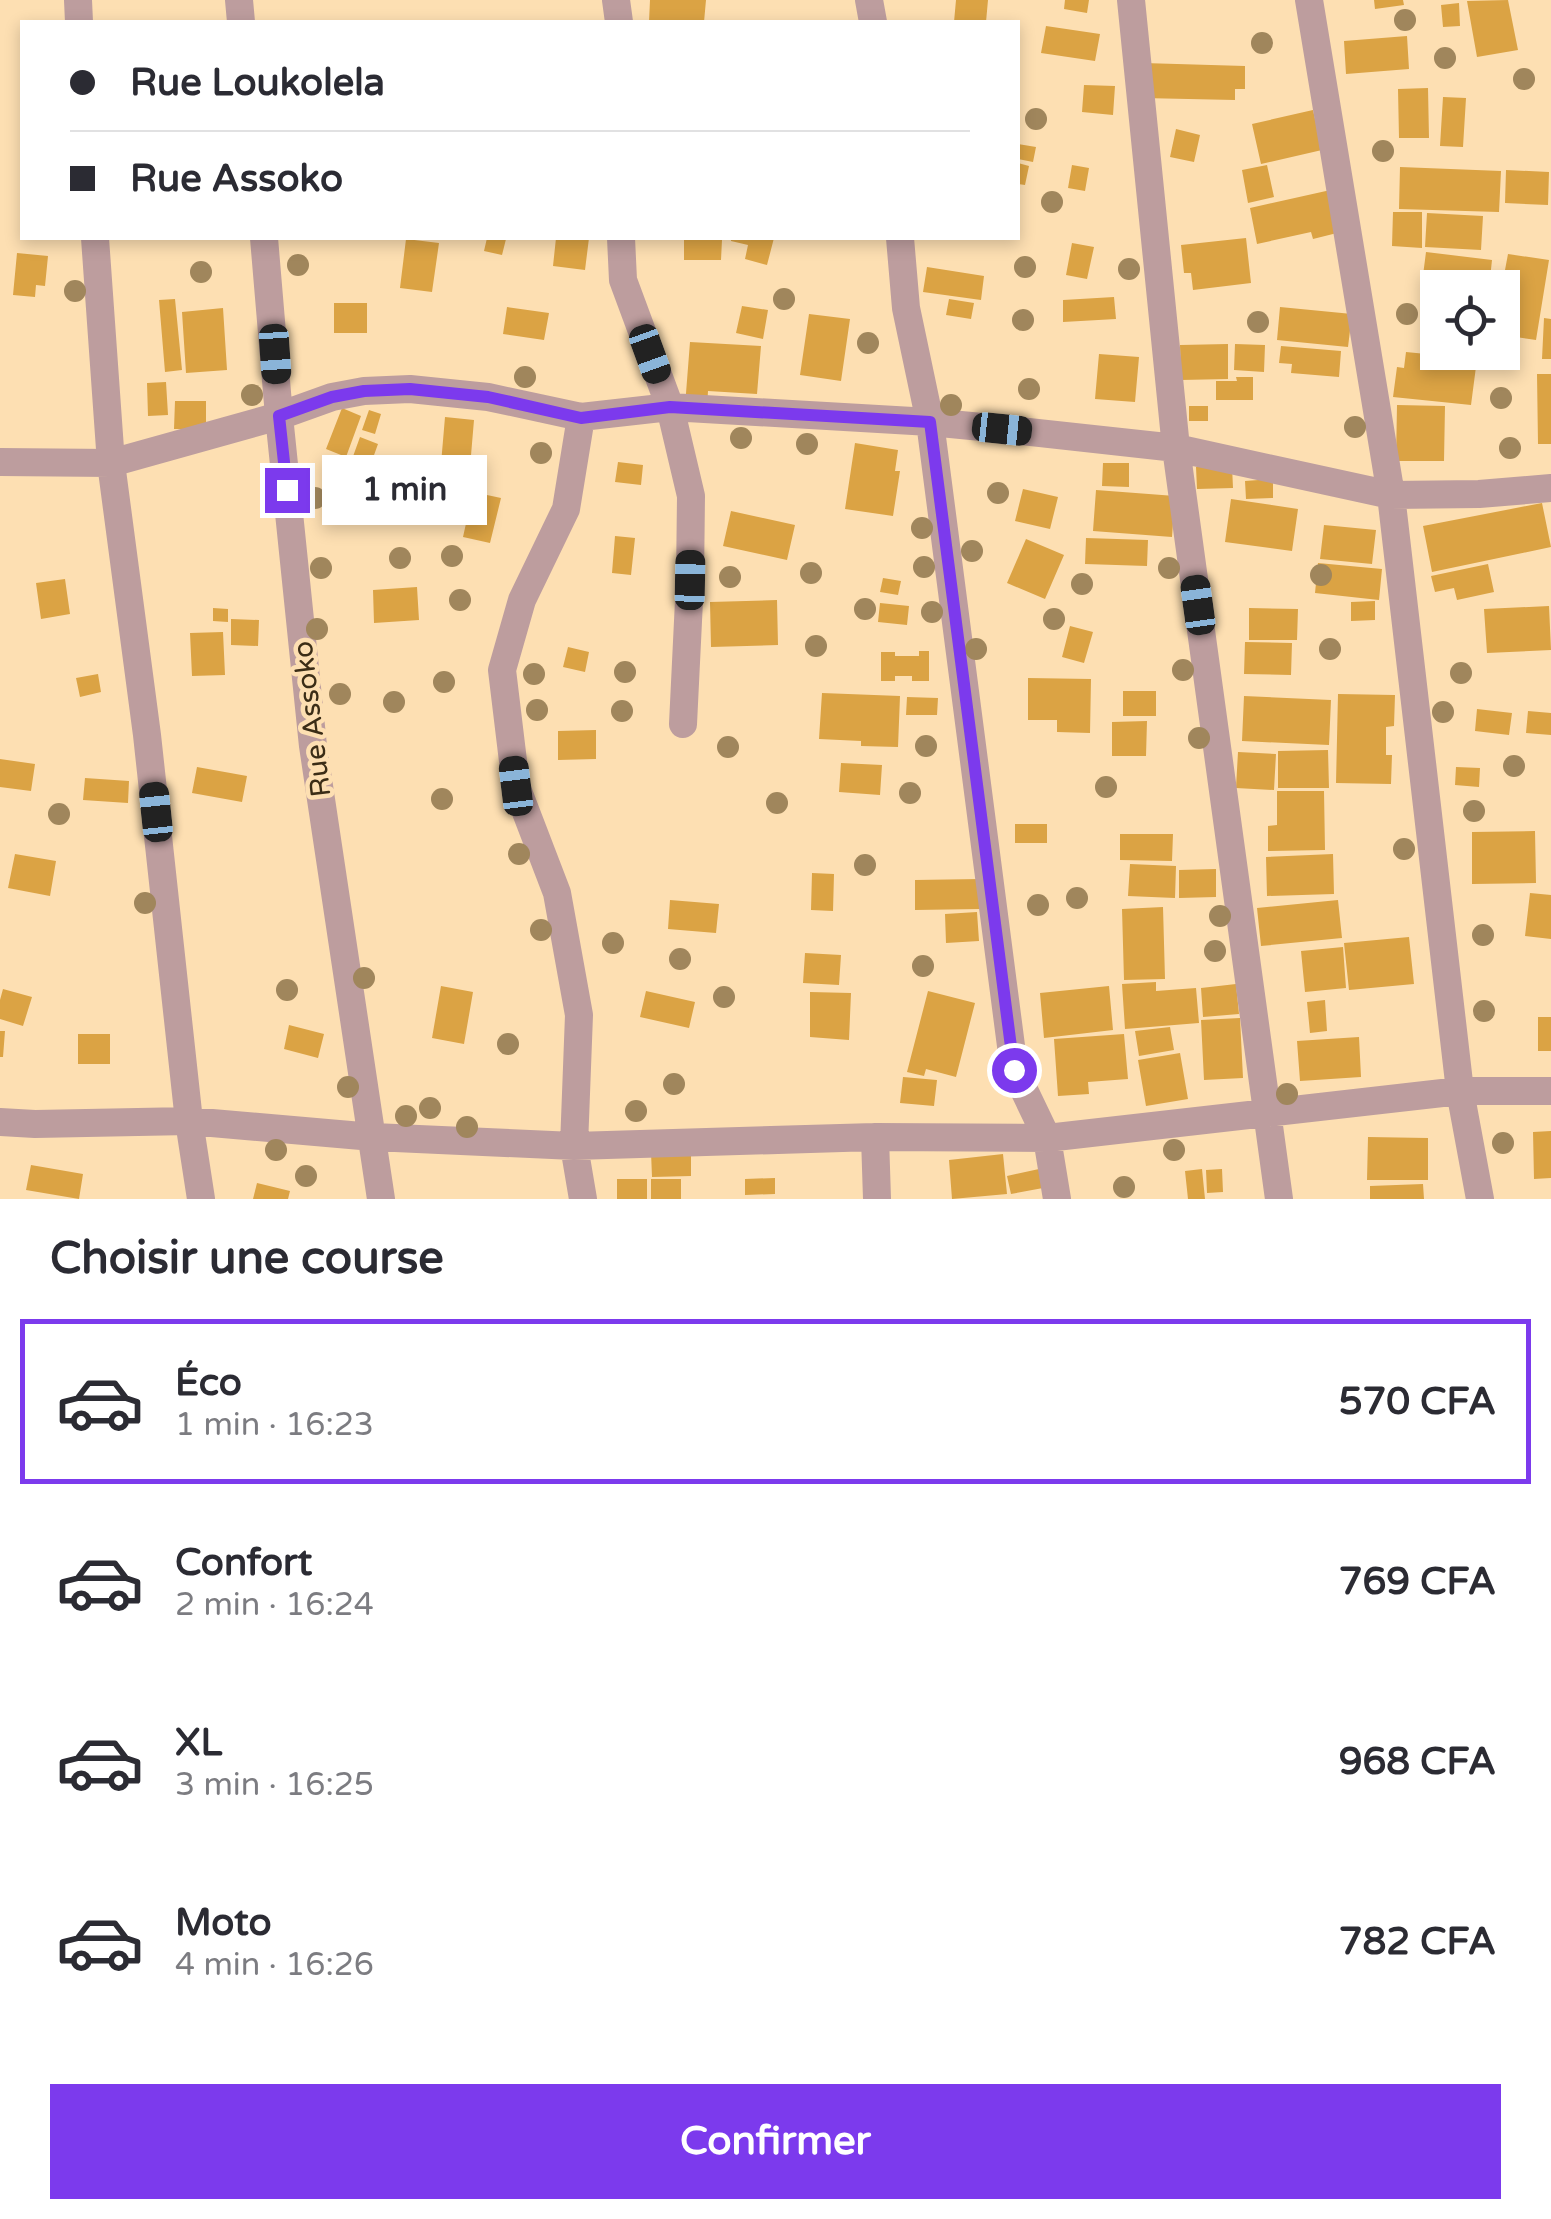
<!DOCTYPE html>
<html lang="fr">
<head>
<meta charset="utf-8">
<style>
	body { margin:0; font-family:"Varela Round",sans-serif; background:#f2f2f3; color:#2b2b33; height:100vh; display:flex; flex-direction:column; font-size:38px; white-space:nowrap }
	* { box-sizing:border-box; margin:0 }
	p { font-size:32px; color:#7c7c81 }
	.icon { flex:none; width:55px; height:55px; fill:none; stroke:currentColor; stroke-width:2; stroke-linecap:round; stroke-linejoin:round }
	.map { position:relative; height:1199px; overflow:hidden }
	.sheet { display:flex; flex-direction:column; background:#fff; flex:1 }
	.sheet>* { flex:none }
	.banner { position:absolute; left:20px; top:20px; width:1000px; height:220px; border-radius:0px; box-shadow:0 5px 15px #0003; display:grid; align-content:center; height:220px; padding:0 50px; background:#fff }
	.controls { position:absolute; left:1420px; top:270px; display:grid; gap:20px }
	.controls a { display:grid; place-items:center; width:100px; height:100px; border-radius:0px; background:#fff; box-shadow:0 5px 15px #0003; font-size:50px }
	.end { position:absolute; width:45px; height:45px; margin:-22px; border:12px solid #7c3aed; background:#fff; box-shadow:0 0 0 5px #fff }
	.from { border-radius:50% }
	.bubble { position:absolute; height:70px; border-radius:0px; background:#fff; box-shadow:0 5px 15px #0003; font-size:32px; font-weight:800; line-height:70px; text-align:center }
	.car { position:absolute; width:30px; height:60px; margin:-30px -15px; border-radius:12px; box-shadow:0 0 8px 2px #0007; background:linear-gradient(#222 24%,#8ab4d8 0 40%,#222 0 76%,#8ab4d8 0 86%,#222 0) }
	.banner b { display:flex; align-items:center; gap:35px; height:95px; font-size:38px }
	.banner b+b { border-top:2px solid #e1e1e2 }
	.banner i { width:25px; height:25px; background:#2b2b33 }
	ul { padding:0; list-style:none }
	li { display:flex; align-items:center; gap:30px; height:165px; margin:0 20px 15px; padding:0 30px; border:5px solid transparent; border-radius:0px }
	li div { flex:1 }
	li b { display:block; font-size:38px }
	li em { font-style:normal; font-weight:800 }
	li.on { border-color:#7c3aed }
	li>.icon { width:90px; height:90px; stroke-width:1.5 }
	h2 { padding:0 50px; font-size:45px; line-height:120px }
	.cta { display:flex; gap:20px; margin-top:auto; padding:20px 50px }
	.cta a { flex:1; height:115px; border-radius:0px; background:#7c3aed; color:#fff; font-size:40px; font-weight:800; line-height:115px; text-align:center }
	.map>svg:first-child { display:block }
</style>
</head>
<body>
<div class="map">
<svg width="1551" height="1199" viewBox="0 0 1551 1199">
	<rect width="100%" height="100%" fill="#fddfb2"/>
	<path fill="#dba344" d="M650 0H706L704 22H649Z
		M956 0H988L986 22H954Z
		M1065 0H1089L1087 13 1064 9Z
		M1374 0H1403L1404 5 1375 9Z
		M1508 0 1518 50 1477 57 1467 1Z
		M1459 3 1460 26 1443 27 1441 5Z
		M1046 26 1100 34 1095 61 1041 53Z
		M1407 36 1409 69 1346 74 1344 41Z
		M1143 63 1245 66V89H1235V100L1142 98Z
		M1084 85 1115 86 1113 115 1082 112Z
		M1428 88 1429 138H1399L1398 89Z
		M1443 97 1466 98 1463 147 1440 146Z
		M1313 110 1322 150 1261 164 1252 124Z
		M1176 129 1200 135 1194 162 1170 157Z
		M1018 144 1036 147 1033 162 1018 159Z
		M1018 163 1029 166 1025 185 1018 184Z
		M1072 165 1089 168 1085 191 1068 188Z
		M1267 165 1274 197 1248 203 1242 170Z
		M1400 167 1501 171 1499 212 1399 209Z
		M1506 170 1549 172 1548 205 1505 203Z
		M1335 189 1345 231 1313 239 1311 232 1257 244 1250 208Z
		M1393 212H1422V248L1392 246Z
		M1427 213 1483 216 1481 250 1425 247Z
		M487 238 506 239 502 255 484 251Z
		M556 238H589L585 270 553 266Z
		M731 238H774L767 265 745 259 748 245 731 241Z
		M1246 238 1251 283 1193 290 1191 273H1184L1181 245Z
		M406 239 439 243 432 292 400 288Z
		M684 239 722 240 721 260H684Z
		M1072 243 1094 247 1087 279 1066 275Z
		M1426 252 1492 260 1489 288H1438V293L1421 291Z
		M17 253 48 256 45 286 36 285 35 297 13 295Z
		M1508 254 1549 260 1536 340 1502 335V286Z
		M927 267 984 276 981 300 923 292Z
		M1114 297 1116 319 1063 322V300Z
		M175 299 182 370 165 372 159 300Z
		M949 299 974 303 971 319 946 315Z
		M334 303H367V333H334Z
		M742 306 768 310 763 339 736 333Z
		M507 307 549 313 544 340 503 334Z
		M1280 307 1352 314 1348 347 1277 340Z
		M223 308 227 370 186 373 182 312Z
		M809 314 850 319 841 381 800 375Z
		M1544 318 1551 319V359H1542Z
		M1502 340 1520 343 1517 358 1502 355Z
		M690 342 761 346 757 394 708 391 707 407 685 406Z
		M1228 344V379L1181 380 1180 345Z
		M1235 344 1265 345 1264 372 1234 370Z
		M1281 346 1341 351 1339 377 1291 373 1292 364 1279 363Z
		M1406 352 1477 359 1471 405 1393 397 1397 367 1404 368Z
		M1099 354 1139 357 1135 402 1095 399Z
		M1537 374H1551V444H1538Z
		M1236 377H1253V400H1216V381H1237Z
		M166 382 168 415 148 416 147 383Z
		M175 401H206V429H174Z
		M1397 405 1445 406 1444 461H1396Z
		M1189 406H1208V421H1189Z
		M342 408 361 416 346 457 326 449Z
		M369 410 381 414 375 434 362 430Z
		M445 417 474 420 470 467 441 464Z
		M360 437 378 444 369 469 351 462Z
		M855 443 898 450 895 471H900L893 516 845 509Z
		M618 462 643 465 641 485 615 482Z
		M1103 463H1129V487L1102 486Z
		M1232 466 1233 488 1197 489 1196 467Z
		M1273 479V498L1246 499 1245 481Z
		M361 484 384 487 381 508 358 506Z
		M1023 489 1058 497 1050 529 1015 521Z
		M1096 490 1175 496 1172 537 1093 531Z
		M473 492 501 498 490 543 463 537Z
		M451 493 466 495 462 517 448 515Z
		M1231 499 1298 509 1292 551 1225 542Z
		M1542 503 1551 547 1432 572 1423 526Z
		M731 511 795 525 787 560 723 546Z
		M1324 525 1376 530 1372 564 1320 559Z
		M615 536 635 538 631 575 612 573Z
		M1086 538 1148 540 1147 566 1085 564Z
		M1026 539 1064 555 1045 599 1007 583Z
		M1318 563 1382 569 1379 600 1315 593Z
		M1488 564 1494 592 1457 600 1454 588 1435 592 1431 576Z
		M883 578 901 581 898 595 880 592Z
		M65 579 70 614 41 619 36 583Z
		M417 587 419 620 374 623 373 590Z
		M777 600 778 645 711 647 710 602Z
		M1375 601V620L1351 621V602Z
		M880 603 909 606 907 625 878 622Z
		M1549 606 1551 650 1487 653 1484 609Z
		M213 608 228 609V622L213 621Z
		M1249 608 1298 609 1297 640H1249Z
		M231 619 259 620 258 646 231 645Z
		M1070 626 1093 632 1084 663 1062 657Z
		M223 632 225 675 192 676 190 633Z
		M1245 642 1292 643 1291 675 1244 674Z
		M568 647 589 652 585 672 563 667Z
		M919 651H929V681H912V676H895V681H881V652H895V656H919Z
		M98 674 101 692 80 697 76 678Z
		M1028 678 1091 679 1090 733 1057 732V720H1028Z
		M1123 691H1156V716H1123Z
		M822 693 900 696 898 747 861 746V741L819 739Z
		M1338 694 1395 695 1394 726 1386 727V755H1392L1391 784 1336 783Z
		M1244 696 1331 700 1329 745 1242 741Z
		M907 697 938 698 937 715H906Z
		M1477 709 1512 713 1509 735 1475 731Z
		M1528 711 1551 713V735L1526 733Z
		M1147 721 1146 756H1112V722Z
		M596 730V759L558 760V731Z
		M1328 750 1329 788H1278V751Z
		M1238 752 1276 754 1274 790 1236 788Z
		M0 759 35 764 31 791 0 787Z
		M841 763 882 765 880 795 839 792Z
		M197 767 247 776 242 802 192 793Z
		M1456 767 1480 768 1479 787 1455 785Z
		M85 778 129 781 128 803 83 800Z
		M1277 791H1324L1325 850 1268 851V826L1277 825Z
		M1015 824H1047V843H1015Z
		M1535 831 1536 883 1472 884V832Z
		M1120 834H1173L1172 861 1120 860Z
		M15 854 56 861 50 896 8 888Z
		M1333 854 1334 894 1267 896 1266 857Z
		M1130 864 1176 866 1175 898 1128 896Z
		M1216 869V897L1179 898V870Z
		M812 873 834 874 833 911 811 910Z
		M980 879V909L915 910V880Z
		M1530 893 1551 895V939L1525 936Z
		M670 900 719 904 716 933 668 929Z
		M1338 900 1342 938 1261 946 1257 908Z
		M1163 907 1165 979 1124 980 1122 909Z
		M977 912 979 941 946 943 945 914Z
		M1409 937 1414 984 1349 990 1344 943Z
		M1343 947 1346 988 1305 992 1301 951Z
		M805 953 841 955 839 985 803 983Z
		M1156 982V991L1196 988 1199 1023 1125 1029 1122 984Z
		M1236 984 1239 1014 1203 1017 1201 988Z
		M441 986 473 992 464 1044 432 1038Z
		M1109 986 1113 1030 1044 1038 1040 993Z
		M3 989 32 997 23 1026 0 1019V1000Z
		M646 991 695 1002 689 1028 640 1017Z
		M928 991 975 1003 956 1077 926 1069 924 1076 907 1072Z
		M810 992 851 993 849 1040 810 1037Z
		M1325 1000 1327 1031 1310 1033 1307 1002Z
		M1538 1017H1551V1051H1538Z
		M1240 1018 1243 1078 1204 1080 1201 1020Z
		M289 1025 324 1034 318 1058 284 1049Z
		M1170 1027 1174 1050 1139 1056 1135 1031Z
		M0 1031H5L3 1057H0Z
		M78 1034H110V1064H78Z
		M1124 1034 1128 1079 1088 1082 1089 1094 1058 1096 1054 1039Z
		M1359 1037 1361 1077 1300 1081 1297 1041Z
		M1180 1053 1188 1099 1146 1106 1138 1060Z
		M903 1077 937 1080 934 1106 900 1103Z
		M1551 1131V1178L1534 1179 1533 1132Z
		M1368 1137 1428 1138V1180H1367Z
		M651 1152H691V1176L652 1177Z
		M1003 1154 1007 1194 952 1199 949 1160Z
		M31 1165 83 1174 79 1199 26 1190Z
		M1039 1169 1043 1188 1011 1194 1007 1176Z
		M1202 1169 1205 1199H1188L1185 1171Z
		M1222 1169 1223 1192 1207 1193 1206 1170Z
		M775 1178V1194L745 1195V1179Z
		M617 1179H647V1199H617Z
		M651 1179H681V1199H651Z
		M257 1183 290 1191 288 1199H253Z
		M1423 1184 1424 1199H1370V1186Z"/>
	<g fill="none" stroke-linecap="round" stroke-linejoin="round">
		<path stroke="#bd9d9e" stroke-width="28" d="M78 0 79 22
			M239 0 241 22
			M616 0 619 22
			M869 0 873 22
			M1131 0 1176 448 1279 1199
			M1309 0 1391 495 1460 1091 1480 1199
			M95 238 111 463 147 735 189 1121 201 1199
			M264 238 279 416 313 746 381 1199
			M621 238 623 280 670 407 691 496 690 580 683 724
			M900 238 906 308 930 422 1014 1069 1047 1138 1057 1199
			M581 417 566 509 522 600 502 670 516 786 557 893 579 1015 574 1146 583 1199
			M0 462 111 463 279 416 332 397 364 391 410 389 488 397 581 417 670 407 930 422 1002 429 1176 448 1391 495 1479 494 1551 488
			M0 1122 35 1124 189 1121 373 1137 574 1146 875 1137 1047 1138 1460 1091H1551
			M875 1137 877 1199"/>
	</g>
	<g fill="#a0865c">
		<circle cx="1405" cy="20" r="11"/>
		<circle cx="1262" cy="43" r="11"/>
		<circle cx="1445" cy="58" r="11"/>
		<circle cx="1524" cy="79" r="11"/>
		<circle cx="1036" cy="119" r="11"/>
		<circle cx="1383" cy="151" r="11"/>
		<circle cx="1052" cy="202" r="11"/>
		<circle cx="298" cy="265" r="11"/>
		<circle cx="1025" cy="267" r="11"/>
		<circle cx="1129" cy="269" r="11"/>
		<circle cx="201" cy="272" r="11"/>
		<circle cx="75" cy="291" r="11"/>
		<circle cx="784" cy="299" r="11"/>
		<circle cx="1407" cy="314" r="11"/>
		<circle cx="1023" cy="320" r="11"/>
		<circle cx="1258" cy="322" r="11"/>
		<circle cx="868" cy="343" r="11"/>
		<circle cx="525" cy="377" r="11"/>
		<circle cx="1029" cy="389" r="11"/>
		<circle cx="252" cy="395" r="11"/>
		<circle cx="1501" cy="398" r="11"/>
		<circle cx="951" cy="405" r="11"/>
		<circle cx="1355" cy="427" r="11"/>
		<circle cx="741" cy="438" r="11"/>
		<circle cx="807" cy="444" r="11"/>
		<circle cx="1510" cy="448" r="11"/>
		<circle cx="541" cy="453" r="11"/>
		<circle cx="432" cy="493" r="11"/>
		<circle cx="998" cy="493" r="11"/>
		<circle cx="315" cy="498" r="11"/>
		<circle cx="922" cy="528" r="11"/>
		<circle cx="972" cy="551" r="11"/>
		<circle cx="452" cy="556" r="11"/>
		<circle cx="400" cy="558" r="11"/>
		<circle cx="924" cy="567" r="11"/>
		<circle cx="321" cy="568" r="11"/>
		<circle cx="1169" cy="568" r="11"/>
		<circle cx="811" cy="573" r="11"/>
		<circle cx="1321" cy="575" r="11"/>
		<circle cx="730" cy="577" r="11"/>
		<circle cx="1082" cy="584" r="11"/>
		<circle cx="460" cy="600" r="11"/>
		<circle cx="865" cy="609" r="11"/>
		<circle cx="932" cy="612" r="11"/>
		<circle cx="1054" cy="619" r="11"/>
		<circle cx="317" cy="629" r="11"/>
		<circle cx="816" cy="646" r="11"/>
		<circle cx="976" cy="649" r="11"/>
		<circle cx="1330" cy="649" r="11"/>
		<circle cx="1183" cy="670" r="11"/>
		<circle cx="625" cy="672" r="11"/>
		<circle cx="1461" cy="673" r="11"/>
		<circle cx="534" cy="674" r="11"/>
		<circle cx="444" cy="682" r="11"/>
		<circle cx="340" cy="694" r="11"/>
		<circle cx="394" cy="702" r="11"/>
		<circle cx="537" cy="710" r="11"/>
		<circle cx="622" cy="711" r="11"/>
		<circle cx="1443" cy="712" r="11"/>
		<circle cx="1199" cy="738" r="11"/>
		<circle cx="926" cy="746" r="11"/>
		<circle cx="728" cy="747" r="11"/>
		<circle cx="1514" cy="766" r="11"/>
		<circle cx="1106" cy="787" r="11"/>
		<circle cx="910" cy="793" r="11"/>
		<circle cx="442" cy="799" r="11"/>
		<circle cx="777" cy="803" r="11"/>
		<circle cx="1474" cy="811" r="11"/>
		<circle cx="59" cy="814" r="11"/>
		<circle cx="1404" cy="849" r="11"/>
		<circle cx="519" cy="854" r="11"/>
		<circle cx="865" cy="865" r="11"/>
		<circle cx="1077" cy="898" r="11"/>
		<circle cx="145" cy="903" r="11"/>
		<circle cx="1038" cy="905" r="11"/>
		<circle cx="1220" cy="916" r="11"/>
		<circle cx="541" cy="930" r="11"/>
		<circle cx="1483" cy="935" r="11"/>
		<circle cx="613" cy="943" r="11"/>
		<circle cx="1215" cy="951" r="11"/>
		<circle cx="680" cy="959" r="11"/>
		<circle cx="923" cy="966" r="11"/>
		<circle cx="364" cy="978" r="11"/>
		<circle cx="287" cy="990" r="11"/>
		<circle cx="724" cy="997" r="11"/>
		<circle cx="1484" cy="1011" r="11"/>
		<circle cx="508" cy="1044" r="11"/>
		<circle cx="674" cy="1084" r="11"/>
		<circle cx="348" cy="1087" r="11"/>
		<circle cx="1287" cy="1094" r="11"/>
		<circle cx="430" cy="1108" r="11"/>
		<circle cx="636" cy="1111" r="11"/>
		<circle cx="406" cy="1116" r="11"/>
		<circle cx="467" cy="1127" r="11"/>
		<circle cx="1503" cy="1143" r="11"/>
		<circle cx="276" cy="1150" r="11"/>
		<circle cx="1174" cy="1150" r="11"/>
		<circle cx="306" cy="1176" r="11"/>
		<circle cx="1124" cy="1187" r="11"/>
	</g>
	<g fill="none" stroke-linecap="round" stroke-linejoin="round">
		<path stroke="#7c3aed" stroke-width="12" d="M287 490 279 416 332 397 364 391 410 389 488 397 581 418 670 407 930 422 1014 1070"/>
	</g>
	<g text-anchor="middle" dominant-baseline="central" stroke-width="9" stroke-linejoin="round" paint-order="stroke">
		<g font-size="28" fill="#3b2d16" stroke="#fddfb2">
			<text transform="translate(312 719) rotate(-97)">Rue Assoko</text>
		</g>
	</g>
</svg>
<div class="controls">
<a><svg class="icon" aria-label="locate" viewBox="0 0 24 24"><circle cx="12" cy="12" r="6"/><path d="M12 2v4M12 18v4M2 12h4M18 12h4"/></svg></a>
</div>
<i class="end from" style="left:1014px;top:1070px"></i>
<i class="end" style="left:287px;top:490px"></i>
<div class="bubble" style="left:322px;top:455px;width:165px">1 min</div>
<i class="car" style="left:275px;top:354px;rotate:176deg"></i>
<i class="car" style="left:650px;top:354px;rotate:160deg"></i>
<i class="car" style="left:1002px;top:429px;rotate:96deg"></i>
<i class="car" style="left:690px;top:580px;rotate:1deg"></i>
<i class="car" style="left:1198px;top:605px;rotate:352deg"></i>
<i class="car" style="left:516px;top:786px;rotate:353deg"></i>
<i class="car" style="left:156px;top:812px;rotate:354deg"></i>
<div class="banner">
<b><i class="from"></i>Rue Loukolela</b>
<b><i></i>Rue Assoko</b>
</div>
</div>
<section class="sheet">
<h2>Choisir une course</h2>
<ul>
<li class="on"><svg class="icon" aria-label="car" viewBox="0 0 24 24"><path d="M5 17H2v-5l4-1 3-4h7l3 4 3 1v5h-3M9 17h6M6 11h13"/><circle cx="7" cy="17" r="2"/><circle cx="17" cy="17" r="2"/></svg><div><b>Éco</b><p>1 min · 16:23</p></div><em>570 CFA</em></li>
<li><svg class="icon" aria-label="car" viewBox="0 0 24 24"><path d="M5 17H2v-5l4-1 3-4h7l3 4 3 1v5h-3M9 17h6M6 11h13"/><circle cx="7" cy="17" r="2"/><circle cx="17" cy="17" r="2"/></svg><div><b>Confort</b><p>2 min · 16:24</p></div><em>769 CFA</em></li>
<li><svg class="icon" aria-label="car" viewBox="0 0 24 24"><path d="M5 17H2v-5l4-1 3-4h7l3 4 3 1v5h-3M9 17h6M6 11h13"/><circle cx="7" cy="17" r="2"/><circle cx="17" cy="17" r="2"/></svg><div><b>XL</b><p>3 min · 16:25</p></div><em>968 CFA</em></li>
<li><svg class="icon" aria-label="car" viewBox="0 0 24 24"><path d="M5 17H2v-5l4-1 3-4h7l3 4 3 1v5h-3M9 17h6M6 11h13"/><circle cx="7" cy="17" r="2"/><circle cx="17" cy="17" r="2"/></svg><div><b>Moto</b><p>4 min · 16:26</p></div><em>782 CFA</em></li>
</ul>
<div class="cta"><a>Confirmer</a></div>
</section>
</body>
</html>
